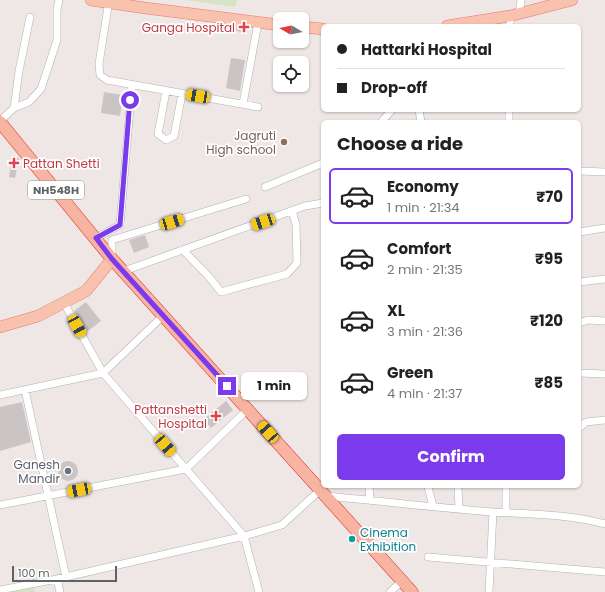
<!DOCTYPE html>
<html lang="en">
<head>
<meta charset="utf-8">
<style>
	body { margin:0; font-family:Poppins,sans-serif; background:#f6f6f6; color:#222; height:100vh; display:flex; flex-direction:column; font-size:15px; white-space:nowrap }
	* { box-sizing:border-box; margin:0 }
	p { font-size:13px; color:#767676 }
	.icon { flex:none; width:22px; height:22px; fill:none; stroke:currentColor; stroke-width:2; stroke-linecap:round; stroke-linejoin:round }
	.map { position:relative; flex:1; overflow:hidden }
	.sheet { position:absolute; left:321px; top:120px; width:260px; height:368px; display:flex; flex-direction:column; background:#fff; border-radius:6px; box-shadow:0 1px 3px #0004 }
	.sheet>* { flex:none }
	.top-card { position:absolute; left:321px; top:24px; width:260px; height:88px; border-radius:6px; box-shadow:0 1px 3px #0004; display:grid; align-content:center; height:88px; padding:0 16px; background:#fff }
	.needle { width:26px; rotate:280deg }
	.fabs { position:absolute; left:273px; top:12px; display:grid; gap:8px }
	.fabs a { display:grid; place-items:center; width:36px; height:36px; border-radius:6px; background:#fff; box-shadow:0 1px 3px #0004; font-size:20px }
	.scale { position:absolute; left:12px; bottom:10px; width:105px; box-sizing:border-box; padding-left:4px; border:2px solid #5d6464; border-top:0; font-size:11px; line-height:14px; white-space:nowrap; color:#5d6464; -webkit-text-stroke:3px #fff; paint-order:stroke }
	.end { position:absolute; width:18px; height:18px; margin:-9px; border:5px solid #7c3aed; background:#fff; box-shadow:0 0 0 2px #fff }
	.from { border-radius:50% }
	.bubble { position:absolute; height:28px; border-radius:6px; background:#fff; box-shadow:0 1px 3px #0004; font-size:13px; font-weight:700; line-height:28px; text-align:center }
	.car { position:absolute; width:12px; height:24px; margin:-12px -6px; border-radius:5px; box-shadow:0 0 3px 1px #0007; background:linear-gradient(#f5c518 24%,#345 0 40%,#f5c518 0 76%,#345 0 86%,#f5c518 0) }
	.top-card b { display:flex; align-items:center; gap:14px; height:38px; font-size:15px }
	.top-card b+b { border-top:1px solid #e0e0e0 }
	.top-card i { width:10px; height:10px; background:#222 }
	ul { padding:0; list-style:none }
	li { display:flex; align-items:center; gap:12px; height:56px; margin:0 8px 6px; padding:0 8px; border:2px solid transparent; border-radius:6px }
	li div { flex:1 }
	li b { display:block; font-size:15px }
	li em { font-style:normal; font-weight:700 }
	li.current { border-color:#7c3aed }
	li>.icon { width:36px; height:36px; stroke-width:1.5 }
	h2 { padding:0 16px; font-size:18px; line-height:48px }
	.cta { display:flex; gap:8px; margin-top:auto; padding:8px 16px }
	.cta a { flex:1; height:46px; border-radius:6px; background:#7c3aed; color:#fff; font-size:16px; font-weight:700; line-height:46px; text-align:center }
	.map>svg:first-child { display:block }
</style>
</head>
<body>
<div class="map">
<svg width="605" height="592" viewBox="0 0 605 592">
	<rect width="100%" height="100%" fill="#eee7e5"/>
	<path fill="#d6e4c3" d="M186 0H237L235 7Z
		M33 584 35 592H0Z"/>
	<path fill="#cbc4c4" d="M222 25 247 28V33L221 28Z
		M231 58 245 60 240 91 226 88Z
		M104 92 123 95 120 116 101 113Z
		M13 156 19 158 15 178 9 177Z
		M145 235 149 247 134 253 129 240Z
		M86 302 101 321 88 331 74 311Z
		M226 401 233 410 211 428 204 419Z
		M22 402 31 442 0 451V407Z
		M58 471a10 10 0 1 1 20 0a10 10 0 1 1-20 0Z"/>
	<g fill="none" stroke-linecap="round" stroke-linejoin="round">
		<g stroke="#aeb3b4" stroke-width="8">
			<path id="minor" d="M109 0 99 64 100 75 107 80 258 107
				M519 14 521 0
				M510 26V16
				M166 91 158 134 166 140 174 136 182 94
				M243 104 258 23
				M14 108 19 71 30 17
				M419 110 421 122
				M0 121 14 108 29 102 41 89 57 40V10L59 0
				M381 122 392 110
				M509 122V110
				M579 171 605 172
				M265 187 323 163
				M579 232 605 228
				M96 238 120 225 132 85
				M183 250 210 278 221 292 287 274 297 263 296 224 292 211
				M112 258V240L246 199
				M124 271 305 206 323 203
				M579 282 605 279
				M64 303 103 373 186 469
				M579 323 588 320 605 321
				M579 373 605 374
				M25 390 66 577
				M0 395 103 373 164 315
				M248 409 186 469 244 536 259 592
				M579 428 586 422 605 420
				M369 486 370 500
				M428 486 429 491 433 506
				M458 486 459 508
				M506 486V512
				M326 496C382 501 437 508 493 512 529 514 570 514 605 524
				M0 505 186 469
				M428 557 605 572
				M57 579 60 592
				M0 590 57 579 244 536 282 525 320 490
				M390 592 402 581
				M489 592 493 512"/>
		</g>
		<g stroke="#e77865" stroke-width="12">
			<path id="primary" d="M91 0 145 8 280 25
				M447 26 510 16 572 0
				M302 27 323 29
				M0 327 38 316 86 291 112 259"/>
		</g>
		<g stroke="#e22911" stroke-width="13">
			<path id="trunk" d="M0 122 112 259 412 592"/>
		</g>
		<use href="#minor" stroke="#fff" stroke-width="7"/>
		<use href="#primary" stroke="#f9c2af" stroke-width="11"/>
		<use href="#trunk" stroke="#f7b4a2" stroke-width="12"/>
	</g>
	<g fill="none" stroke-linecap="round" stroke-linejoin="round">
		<path stroke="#7c3aed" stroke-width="5" d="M130 100 120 225 96 238 112 259 227 386"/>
	</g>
	<g fill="#e0444e" stroke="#fff" stroke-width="1.5">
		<path d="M242 21h4v4h4v4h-4v4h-4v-4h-4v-4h4z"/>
		<path d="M12 157h4v4h4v4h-4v4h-4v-4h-4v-4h4z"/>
		<path d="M214 410h4v4h4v4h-4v4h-4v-4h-4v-4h4z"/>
	</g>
	<circle fill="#8d6e63" stroke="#fff" stroke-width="1.5" cx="284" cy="142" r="4"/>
	<circle fill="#6b7280" stroke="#fff" stroke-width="1.5" cx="68" cy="471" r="4"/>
	<circle fill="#0f9aa8" stroke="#fff" stroke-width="1.5" cx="352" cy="539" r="4"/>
	<g text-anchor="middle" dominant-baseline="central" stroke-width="3.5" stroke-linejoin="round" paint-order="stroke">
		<rect fill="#fff" stroke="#8e9292" stroke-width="1" x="28" y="181" width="56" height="18" rx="3"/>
		<g font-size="11" font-weight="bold" fill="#5d6464">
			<text x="56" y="190">NH548H</text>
		</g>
		<g font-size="12" fill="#be3a42" stroke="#fff" text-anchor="end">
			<text x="235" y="27">Ganga Hospital</text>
			<text x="23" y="163" text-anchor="start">Pattan Shetti</text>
			<text x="207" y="409">Pattanshetti<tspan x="207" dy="14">Hospital</tspan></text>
		</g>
		<g font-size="12" fill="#785e54" stroke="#fff" text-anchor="end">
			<text x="276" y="135">Jagruti<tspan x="276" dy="14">High school</tspan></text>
		</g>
		<g font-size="12" fill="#5b616d" stroke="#fff" text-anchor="end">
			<text x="60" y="464">Ganesh<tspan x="60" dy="14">Mandir</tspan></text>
		</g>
		<g font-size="12" fill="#0d838f" stroke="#fff" text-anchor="start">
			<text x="360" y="532">Cinema<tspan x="360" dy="14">Exhibition</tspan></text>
		</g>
	</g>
</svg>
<div class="fabs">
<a><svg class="needle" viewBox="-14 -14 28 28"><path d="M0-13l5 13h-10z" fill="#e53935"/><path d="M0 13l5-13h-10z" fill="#767676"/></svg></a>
<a><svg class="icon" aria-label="locate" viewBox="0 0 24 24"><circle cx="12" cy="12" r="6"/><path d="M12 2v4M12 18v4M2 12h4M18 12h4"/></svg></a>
</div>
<div class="scale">100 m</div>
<i class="end from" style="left:130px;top:100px"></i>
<i class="end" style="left:227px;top:386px"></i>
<div class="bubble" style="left:241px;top:372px;width:66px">1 min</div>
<i class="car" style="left:198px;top:96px;rotate:280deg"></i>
<i class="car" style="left:172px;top:222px;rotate:73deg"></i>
<i class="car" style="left:263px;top:222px;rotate:251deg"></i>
<i class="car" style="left:77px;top:326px;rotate:151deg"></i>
<i class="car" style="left:268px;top:432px;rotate:318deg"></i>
<i class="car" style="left:165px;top:445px;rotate:139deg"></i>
<i class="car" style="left:79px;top:490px;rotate:259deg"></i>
<div class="top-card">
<b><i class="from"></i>Hattarki Hospital</b>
<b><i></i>Drop-off</b>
</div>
<section class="sheet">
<h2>Choose a ride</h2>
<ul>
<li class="current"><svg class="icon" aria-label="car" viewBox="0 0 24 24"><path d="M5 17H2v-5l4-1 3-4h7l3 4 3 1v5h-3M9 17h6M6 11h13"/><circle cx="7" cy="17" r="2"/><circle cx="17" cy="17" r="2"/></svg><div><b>Economy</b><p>1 min · 21:34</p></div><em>₹70</em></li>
<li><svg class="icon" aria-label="car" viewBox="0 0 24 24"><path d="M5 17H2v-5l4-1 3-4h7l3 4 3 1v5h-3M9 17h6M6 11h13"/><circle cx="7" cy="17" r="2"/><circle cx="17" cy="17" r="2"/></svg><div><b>Comfort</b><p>2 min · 21:35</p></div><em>₹95</em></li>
<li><svg class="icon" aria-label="car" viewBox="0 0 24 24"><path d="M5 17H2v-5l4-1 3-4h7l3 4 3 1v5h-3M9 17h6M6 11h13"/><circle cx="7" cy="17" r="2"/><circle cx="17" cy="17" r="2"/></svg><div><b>XL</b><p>3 min · 21:36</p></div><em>₹120</em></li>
<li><svg class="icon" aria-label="car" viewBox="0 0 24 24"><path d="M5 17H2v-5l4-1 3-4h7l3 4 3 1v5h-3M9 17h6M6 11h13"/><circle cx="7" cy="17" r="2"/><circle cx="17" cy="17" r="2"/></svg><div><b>Green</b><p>4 min · 21:37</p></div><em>₹85</em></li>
</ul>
<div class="cta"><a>Confirm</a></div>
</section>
</div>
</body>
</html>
